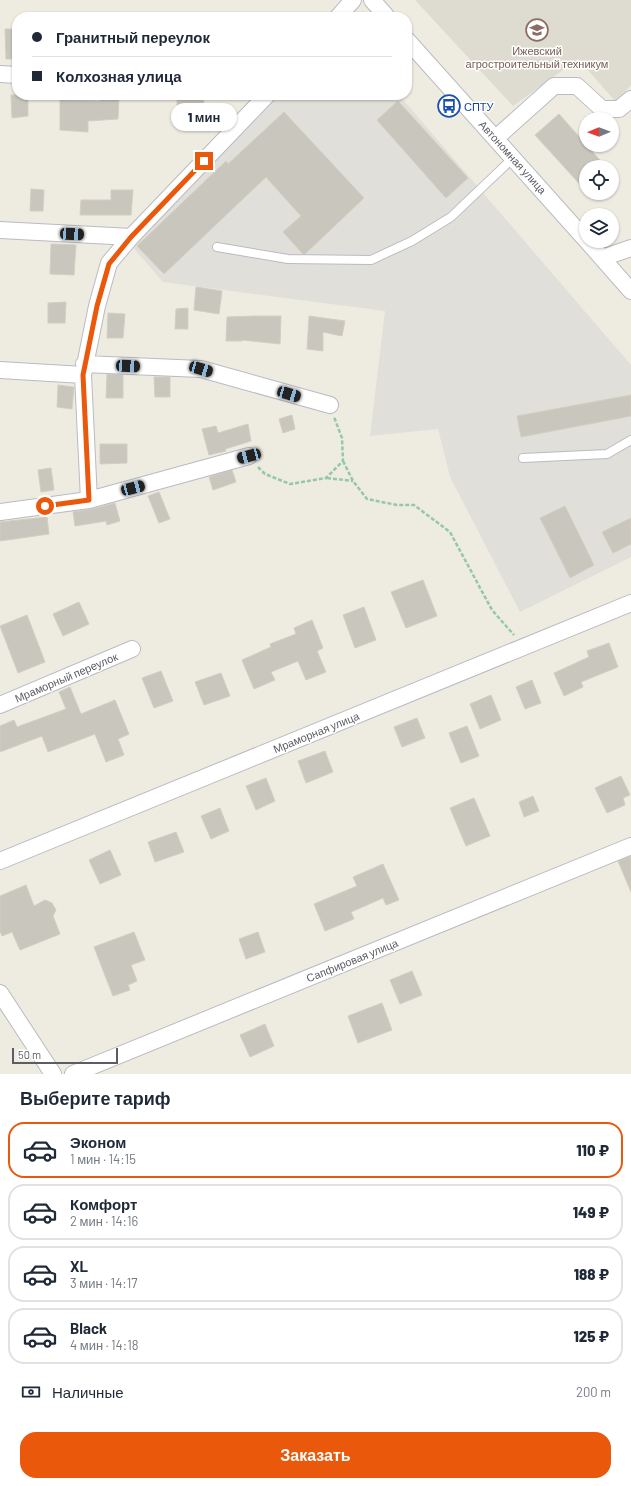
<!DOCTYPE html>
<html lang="ru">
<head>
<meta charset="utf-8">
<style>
	body { margin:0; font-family:Barlow,sans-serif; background:#f2f2f3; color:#1f2937; height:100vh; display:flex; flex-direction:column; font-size:15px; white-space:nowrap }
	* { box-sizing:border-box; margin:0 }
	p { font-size:13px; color:#747a83 }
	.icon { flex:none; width:22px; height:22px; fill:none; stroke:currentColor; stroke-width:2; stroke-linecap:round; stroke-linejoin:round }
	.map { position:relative; height:1074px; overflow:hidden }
	.sheet { display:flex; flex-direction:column; background:#fff; flex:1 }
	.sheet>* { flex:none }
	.banner { position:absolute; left:12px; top:12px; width:400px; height:88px; border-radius:16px; box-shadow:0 1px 3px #0004; display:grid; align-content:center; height:88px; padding:0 20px; background:#fff }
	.needle { width:26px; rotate:269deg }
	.tools { position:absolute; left:579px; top:112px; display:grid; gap:8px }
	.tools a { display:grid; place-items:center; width:40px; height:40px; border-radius:50%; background:#fff; box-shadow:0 1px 3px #0004; font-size:20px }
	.scale { position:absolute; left:12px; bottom:10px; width:106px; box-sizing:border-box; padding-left:4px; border:2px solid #5a5d63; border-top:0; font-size:11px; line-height:14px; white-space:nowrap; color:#5a5d63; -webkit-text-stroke:3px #fff; paint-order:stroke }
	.end { position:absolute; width:18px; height:18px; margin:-9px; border:5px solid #ea580c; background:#fff; box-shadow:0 0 0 2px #fff }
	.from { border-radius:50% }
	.bubble { position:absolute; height:28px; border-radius:14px; background:#fff; box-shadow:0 1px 3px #0004; font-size:13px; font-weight:800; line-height:28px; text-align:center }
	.car { position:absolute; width:12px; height:24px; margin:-12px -6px; border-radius:5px; box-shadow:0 0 3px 1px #0007; background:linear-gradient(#222 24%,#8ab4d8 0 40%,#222 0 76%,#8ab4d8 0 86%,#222 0) }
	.banner b { display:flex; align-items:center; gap:14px; height:38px; font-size:15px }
	.banner b+b { border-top:1px solid #e0e1e3 }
	.banner i { width:10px; height:10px; background:#1f2937 }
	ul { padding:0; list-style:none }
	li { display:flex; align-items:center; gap:12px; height:56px; margin:0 8px 6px; padding:0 12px; border:2px solid #e0e1e3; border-radius:16px }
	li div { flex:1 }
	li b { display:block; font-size:15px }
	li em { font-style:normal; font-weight:800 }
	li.active { border-color:#ea580c }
	li>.icon { width:36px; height:36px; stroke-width:1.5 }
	h2 { padding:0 20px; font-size:18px; line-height:48px }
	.pay { display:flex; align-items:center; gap:10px; height:44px; padding:0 20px; font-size:15px }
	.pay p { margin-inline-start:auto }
	.cta { display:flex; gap:8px; margin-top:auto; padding:8px 20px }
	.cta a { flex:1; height:46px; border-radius:16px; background:#ea580c; color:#fff; font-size:16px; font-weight:800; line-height:46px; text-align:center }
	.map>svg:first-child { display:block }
</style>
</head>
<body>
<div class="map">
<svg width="631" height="1074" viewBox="0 0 631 1074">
	<rect width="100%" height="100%" fill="#eeece1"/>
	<path fill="#e1dfd9" d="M278 95H399L631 365V557L520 612 450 477 438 429 370 436 385 311 163 282 129 243Z"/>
	<path fill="#dedbd0" d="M415 0H631V85L616 102 578 59 513 106Z"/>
	<path fill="#c9c6be" stroke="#d3cebf" d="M5 29H17V59H6Z
		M11 95H28V116L12 118Z
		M100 95 119 96 118 119 88 121V132L60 130V100L100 101Z
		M177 95H204L203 114H177Z
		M398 101 468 178 446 198 377 120Z
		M284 112 364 198 305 254H303L283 232 301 216 266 177 164 274 137 246 226 161 228 164Z
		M559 114 606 167H586V191L535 135Z
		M31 189 44 190 43 211H30Z
		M111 190H133L131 215H80L81 200H111Z
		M51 244 76 245 74 275 50 274Z
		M196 287 222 291 219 314 194 310Z
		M66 302 65 323H48V303Z
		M188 308V329H175L176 309Z
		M108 313 125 314 123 338H107Z
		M255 316H281L280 344 242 340V341H226L227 317Z
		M309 316 345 321 342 336 323 332V351L307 349Z
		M107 374 123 375V398H106Z
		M154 377H170V397H155Z
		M58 385 74 387 72 409 57 407Z
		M631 395V416L521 437 517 416Z
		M292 415 295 429 283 433 279 419Z
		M248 424 251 441 225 449 226 451 209 455 202 429 216 426 218 433Z
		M100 444H127V463L100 464Z
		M51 468 54 490 41 492 38 470Z
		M232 470 236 482 213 490 209 477Z
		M159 492 170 519 159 523 148 496Z
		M115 503 120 521 107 525 106 521 75 526 73 512 92 509Z
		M565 506 594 565 570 578 540 518Z
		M47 517 49 534 0 541V522Z
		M631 518V544L613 553 602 532Z
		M423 580 437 616 406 628 391 592Z
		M79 602 89 624 63 636 53 614Z
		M364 607 376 640 355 648 343 615Z
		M27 615 45 662 18 673 0 626Z
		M312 620 323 648 317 651 326 672 306 680 298 661 271 672 275 680 254 689 242 660 271 647 270 644 296 634 294 628Z
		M609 643 618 667 581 682 583 687 564 696 554 673 589 657 587 651Z
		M161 671 173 701 154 708 142 678Z
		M221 673 230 696 204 705 195 682Z
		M532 680 541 703 525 709 516 687Z
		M70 687 81 714 115 700 129 734 118 739 124 755 106 762 95 734 48 752 42 736 0 752V726L14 720 17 727 66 709 59 692Z
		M491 695 501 720 480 729 470 704Z
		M417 718 425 738 402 747 394 727Z
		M467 726 479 756 461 763 449 733Z
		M325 751 333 772 306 783 298 761Z
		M621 776 630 795 623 798 625 805 607 813 595 788Z
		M266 778 275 801 256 810 246 786Z
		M533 796 539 811 524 817 519 802Z
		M474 798 490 836 466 846 450 808Z
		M220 808 229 831 211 839 201 816Z
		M176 832 184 852 155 862 148 842Z
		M110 850 121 875 100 884 89 860Z
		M631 856V892L618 861Z
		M383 864 399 900 386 905 383 898 351 912 354 919 325 931 314 904 357 886 353 877Z
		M26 885 34 906 45 900 52 903 56 910 53 916 60 934 20 950 12 932 2 936 0 931V896Z
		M134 932 145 960 131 965 137 981 128 985 130 990 113 996 94 947Z
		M258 932 265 952 246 959 239 939Z
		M412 971 422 995 400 1004 390 980Z
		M382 1003 392 1030 358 1043 348 1016Z
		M265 1024 274 1046 250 1057 240 1035Z"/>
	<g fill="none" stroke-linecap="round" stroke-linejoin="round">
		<g stroke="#b9bbc1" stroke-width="10">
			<path id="service" d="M217 247 288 259 371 260 412 241 451 217 513 158
				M523 458 607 454 631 440"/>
		</g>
		<g stroke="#b9bbc1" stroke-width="18">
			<path id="minor" d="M372 0 387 17
				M338 17 353 0
				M407 40 586 240
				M0 74 17 75
				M496 138 554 86H577L602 109H619L631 99
				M0 230 131 237
				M587 241 631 291
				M602 258 631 248
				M84 364 201 369 330 405
				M0 370 83 375
				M89 500 83 375 97 306 109 263 131 237 267 95
				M0 512 89 500 249 456
				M0 705 132 649
				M0 861 631 603
				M0 993 53 1074
				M73 1074 631 846"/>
		</g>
		<path stroke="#94c8a6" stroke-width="2.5" stroke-dasharray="4 2" stroke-linecap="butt" d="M343 461 353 481 367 499 397 505H414L450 532 492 610 514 635
			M258 467 265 474 290 484 326 478 343 461 342 438 334 417
			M327 478 353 481"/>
		<use href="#service" stroke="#fff" stroke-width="8"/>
		<use href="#minor" stroke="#fff" stroke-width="16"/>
	</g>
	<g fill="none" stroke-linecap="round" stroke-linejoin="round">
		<path stroke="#ea580c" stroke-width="5" d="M45 506 89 500 83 375 97 306 109 264 131 237 204 161"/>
	</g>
	<defs>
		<g id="university-ring" transform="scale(1.15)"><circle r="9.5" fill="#fff" stroke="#8d6e63" stroke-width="1.5"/><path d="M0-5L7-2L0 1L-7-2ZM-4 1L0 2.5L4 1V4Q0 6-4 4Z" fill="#8d6e63"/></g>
		<g id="bus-ring" transform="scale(1.15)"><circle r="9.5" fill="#fff" stroke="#1a4fb4" stroke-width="1.5"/><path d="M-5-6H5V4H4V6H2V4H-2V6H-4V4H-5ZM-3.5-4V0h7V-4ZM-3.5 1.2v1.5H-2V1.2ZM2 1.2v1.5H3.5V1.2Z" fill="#1a4fb4"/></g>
	</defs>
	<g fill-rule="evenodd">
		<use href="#university-ring" x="537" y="30"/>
		<use href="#bus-ring" x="449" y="106"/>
	</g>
	<g text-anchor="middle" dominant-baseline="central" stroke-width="3" stroke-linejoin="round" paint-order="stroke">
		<g font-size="11" fill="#785e54" stroke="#fff">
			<text x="537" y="50">Ижевский<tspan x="537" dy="13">агростроительный техникум</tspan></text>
		</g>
		<g font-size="11" fill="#164399" stroke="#fff" text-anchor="start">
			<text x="464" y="106">СПТУ</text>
		</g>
		<g font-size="11" fill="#5a5d63" stroke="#fff">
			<text transform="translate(513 157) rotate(48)">Автономная улица</text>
			<text transform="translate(66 677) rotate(-23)">Мраморный переулок</text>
			<text transform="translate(316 732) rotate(-22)">Мраморная улица</text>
			<text transform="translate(352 960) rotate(-22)">Сапфировая улица</text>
		</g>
	</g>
</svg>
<div class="tools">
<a><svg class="needle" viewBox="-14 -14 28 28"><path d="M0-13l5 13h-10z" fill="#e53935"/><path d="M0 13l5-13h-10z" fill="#747a83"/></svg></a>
<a><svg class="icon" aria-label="locate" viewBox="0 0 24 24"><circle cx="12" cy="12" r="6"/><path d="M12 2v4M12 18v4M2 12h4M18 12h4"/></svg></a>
<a><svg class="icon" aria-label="layers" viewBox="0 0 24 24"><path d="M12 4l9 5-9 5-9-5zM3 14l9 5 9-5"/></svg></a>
</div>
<div class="scale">50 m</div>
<i class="end from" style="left:45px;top:506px"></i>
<i class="end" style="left:204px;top:161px"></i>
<div class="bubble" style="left:171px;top:103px;width:66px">1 мин</div>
<i class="car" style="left:72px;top:234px;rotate:93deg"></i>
<i class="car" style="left:128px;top:366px;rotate:93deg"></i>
<i class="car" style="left:201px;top:369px;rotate:106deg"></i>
<i class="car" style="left:289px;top:394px;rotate:106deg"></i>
<i class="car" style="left:249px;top:456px;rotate:255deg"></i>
<i class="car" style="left:133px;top:488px;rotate:75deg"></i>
<div class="banner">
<b><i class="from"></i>Гранитный переулок</b>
<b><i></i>Колхозная улица</b>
</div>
</div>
<section class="sheet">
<h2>Выберите тариф</h2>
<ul>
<li class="active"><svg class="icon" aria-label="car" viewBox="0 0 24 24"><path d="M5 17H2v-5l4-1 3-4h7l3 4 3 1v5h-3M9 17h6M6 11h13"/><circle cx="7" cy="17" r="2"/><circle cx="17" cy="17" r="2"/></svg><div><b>Эконом</b><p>1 мин · 14:15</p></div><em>110 ₽</em></li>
<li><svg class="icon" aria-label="car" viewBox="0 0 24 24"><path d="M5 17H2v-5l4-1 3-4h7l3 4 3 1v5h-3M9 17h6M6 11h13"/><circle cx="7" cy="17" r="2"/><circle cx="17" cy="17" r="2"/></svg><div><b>Комфорт</b><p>2 мин · 14:16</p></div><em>149 ₽</em></li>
<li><svg class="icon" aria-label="car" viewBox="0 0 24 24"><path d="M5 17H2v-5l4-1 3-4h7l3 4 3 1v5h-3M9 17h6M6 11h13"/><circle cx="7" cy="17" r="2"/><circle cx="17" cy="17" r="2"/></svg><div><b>XL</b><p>3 мин · 14:17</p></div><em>188 ₽</em></li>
<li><svg class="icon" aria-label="car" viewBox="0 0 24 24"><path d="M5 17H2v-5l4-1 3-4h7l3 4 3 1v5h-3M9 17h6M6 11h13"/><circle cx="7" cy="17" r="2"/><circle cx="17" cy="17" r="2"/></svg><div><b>Black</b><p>4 мин · 14:18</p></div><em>125 ₽</em></li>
</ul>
<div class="pay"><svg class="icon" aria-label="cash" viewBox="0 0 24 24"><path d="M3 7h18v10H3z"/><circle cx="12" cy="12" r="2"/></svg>Наличные<p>200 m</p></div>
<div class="cta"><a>Заказать</a></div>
</section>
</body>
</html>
